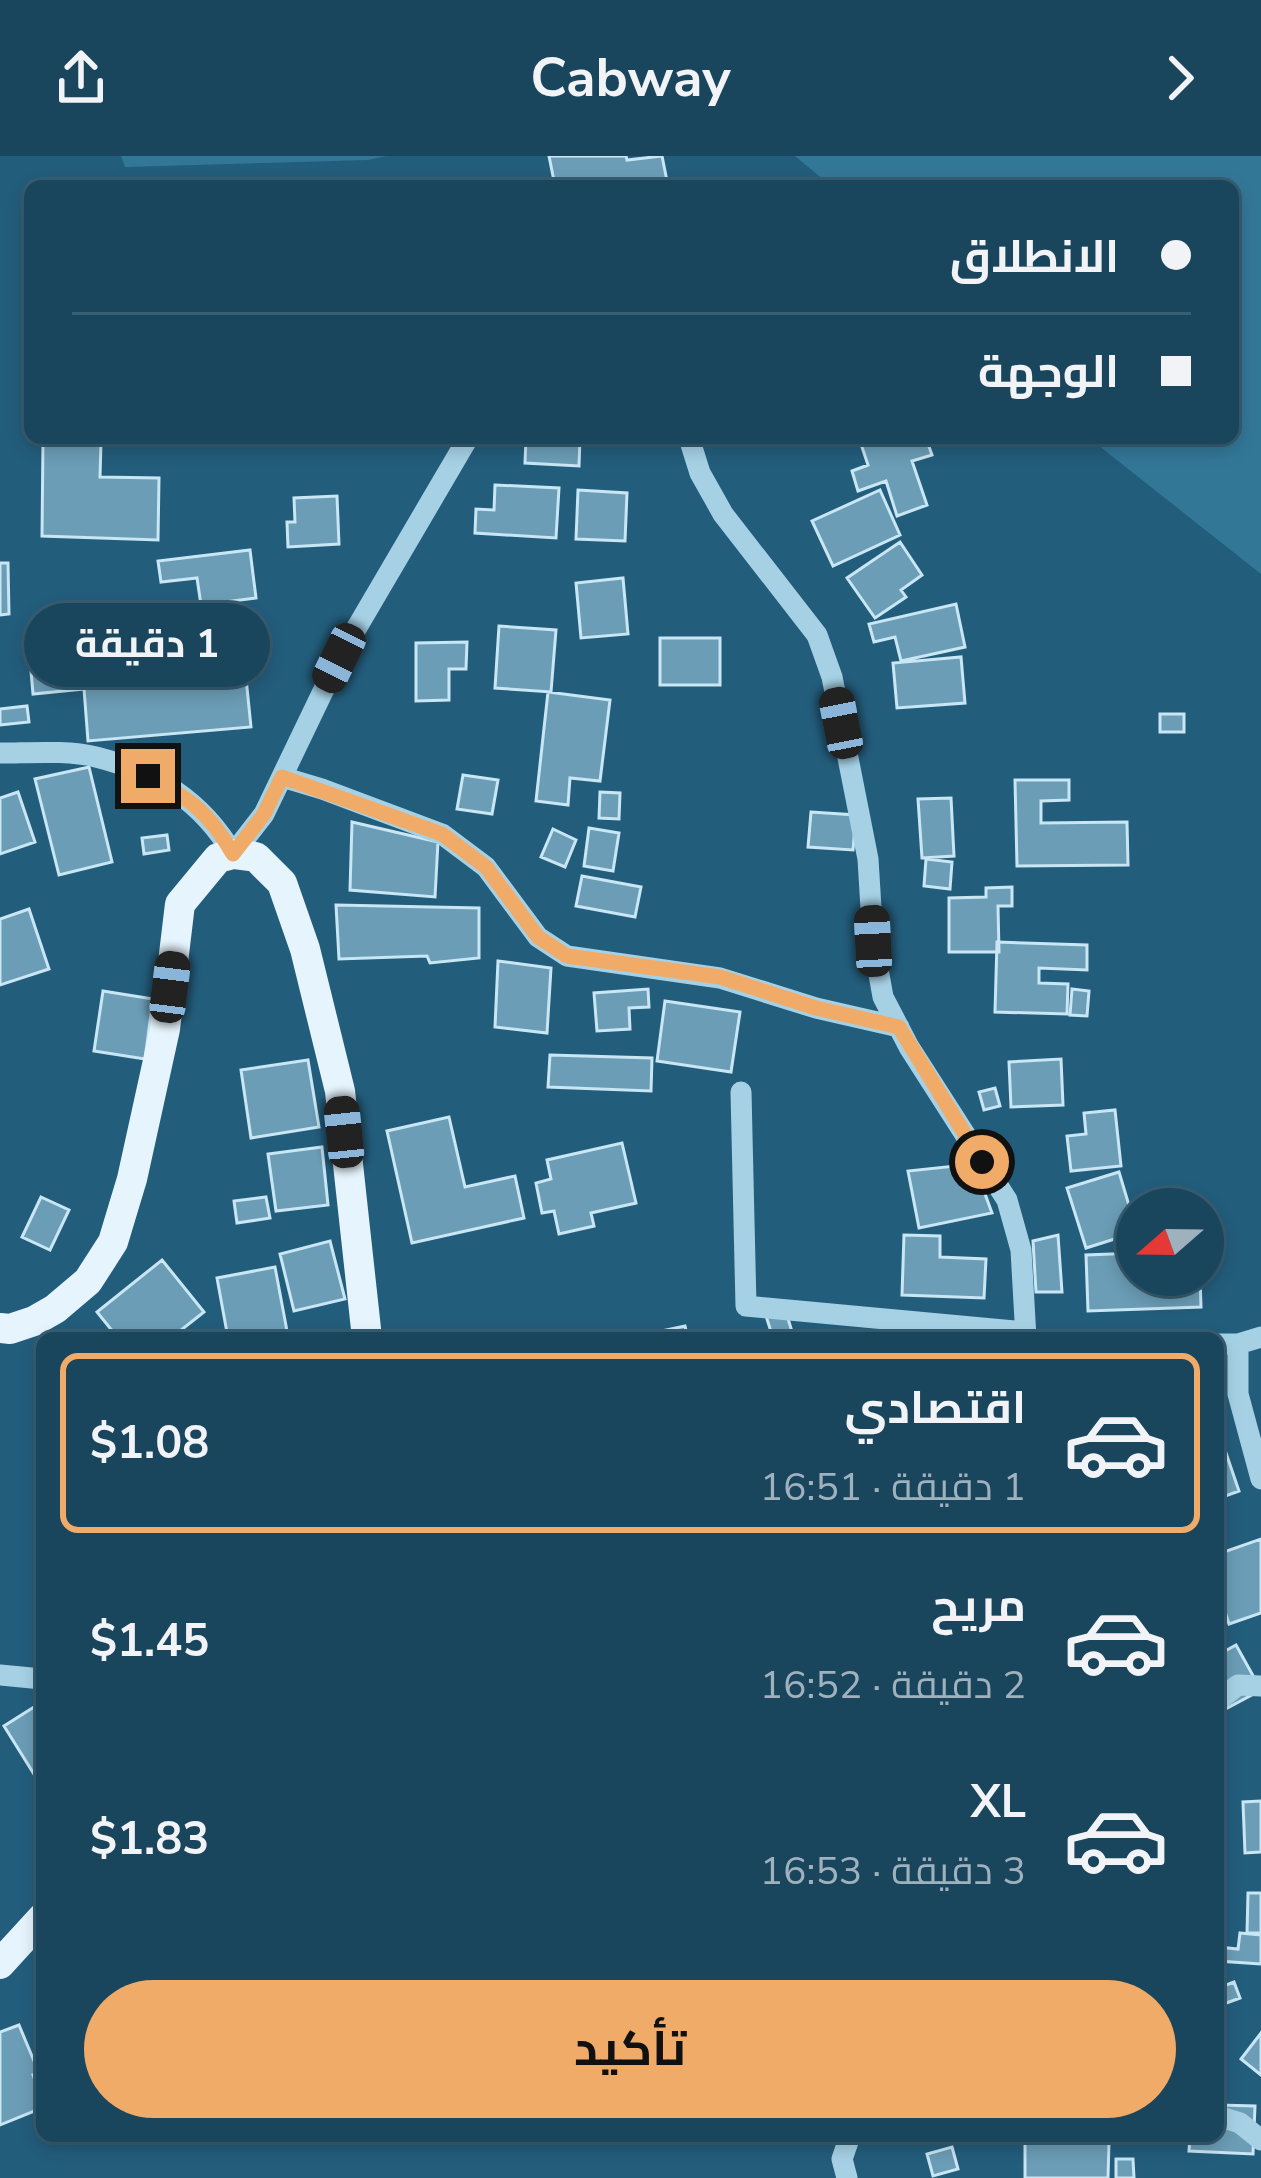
<!DOCTYPE html>
<html lang="ar">
<head>
<meta charset="utf-8">
<style>
	body { margin:0; font-family:"Nunito Sans",Cairo,sans-serif; background:#275066; color:#f1f3f6; direction:rtl; height:100vh; display:flex; flex-direction:column; font-size:45px; white-space:nowrap }
	* { box-sizing:border-box; margin:0 }
	p { font-size:39px; color:#9fb1bc }
	.icon { flex:none; width:66px; height:66px; fill:none; stroke:currentColor; stroke-width:2; stroke-linecap:round; stroke-linejoin:round }
	.map { position:relative; flex:1; overflow:hidden; direction:ltr }
	.side { position:absolute; left:36px; top:1176px; width:1188px; height:810px; display:flex; flex-direction:column; background:#1a465d; border-radius:18px; box-shadow:0 6px 18px #0003,0 0 0 3px #385e72; direction:rtl }
	.side>* { flex:none }
	.hud { position:absolute; left:24px; top:24px; width:1215px; height:264px; border-radius:18px; box-shadow:0 6px 18px #0003,0 0 0 3px #385e72; direction:rtl; display:grid; align-content:center; height:264px; padding:0 48px; background:#1a465d }
	.needle { width:78px; rotate:250deg }
	.buttons { position:absolute; left:1116px; top:1032px; display:grid; gap:24px }
	.buttons a { display:grid; place-items:center; width:108px; height:108px; border-radius:50%; background:#1a465d; box-shadow:0 6px 18px #0003,0 0 0 3px #385e72; font-size:60px }
	.end { position:absolute; width:54px; height:54px; margin:-27px; border:15px solid #f1ab68; background:#111; box-shadow:0 0 0 6px #111 }
	.from { border-radius:50% }
	.bubble { position:absolute; height:84px; border-radius:42px; background:#1a465d; box-shadow:0 6px 18px #0003,0 0 0 3px #385e72; font-size:39px; font-weight:700; line-height:84px; text-align:center; direction:rtl }
	.car { position:absolute; width:36px; height:72px; margin:-36px -18px; border-radius:15px; box-shadow:0 0 9px 3px #0007; background:linear-gradient(#222 24%,#8ab4d8 0 40%,#222 0 76%,#8ab4d8 0 86%,#222 0) }
	.hud b { display:flex; align-items:center; gap:42px; height:114px; font-size:45px }
	.hud b+b { border-top:3px solid #385e72 }
	.hud i { width:30px; height:30px; background:#f1f3f6 }
	ul { padding:21px 0 0; list-style:none }
	li { display:flex; align-items:center; gap:36px; height:180px; margin:0 24px 18px; padding:0 24px; border:6px solid transparent; border-radius:18px }
	li div { flex:1 }
	li b { display:block; font-size:45px }
	li em { font-style:normal; font-weight:700 }
	li.on { border-color:#f1ab68 }
	li>.icon { width:108px; height:108px; stroke-width:1.5 }
	.button { display:flex; gap:24px; margin-top:auto; padding:24px 48px }
	.button a { flex:1; height:138px; border-radius:72px; background:#f1ab68; color:#111; font-size:48px; font-weight:700; line-height:138px; text-align:center }
	header { display:flex; justify-content:space-between; align-items:center; height:156px; padding:0 48px; background:#1a465d; font-size:54px; font-weight:700 }
	.map>svg:first-child { display:block }
</style>
</head>
<body>
<header><svg class="icon" aria-label="forward" viewBox="0 0 24 24"><path d="M9 5l7 7-7 7"/></svg>Cabway<svg class="icon" aria-label="share" viewBox="0 0 24 24"><path d="M12 15V3M7 8l5-5 5 5M5 13v7h14v-7"/></svg></header>
<div class="map">
<svg width="1261" height="2022" viewBox="0 0 1261 2022">
	<rect width="100%" height="100%" fill="#235d7c"/>
	<path fill="#337797" d="M121 0H386L368 4 125 11Z
		M795 0H1261V418L1089 282H1233V30H831Z"/>
	<path fill="#6b9db6" stroke="#c9e6f4" stroke-width="3" d="M549 0H626L627 4 662 0 668 30H555Z
		M526 282H580L579 310 525 307Z
		M859 282H926L932 299 912 305 927 349 897 360 886 325 858 335 852 315 868 309Z
		M43 285 101 286 100 321 159 322 158 384 42 380Z
		M495 329 559 332 556 382 475 377 476 353 494 354Z
		M578 334 627 337 625 385 576 383Z
		M880 334 900 379 833 410 812 365Z
		M337 340 339 388 288 391 287 366H295L294 342Z
		M900 386 922 419 901 434 906 441 875 462 847 422Z
		M250 394 256 442 201 449 197 422 161 426 158 405Z
		M0 407H8L9 458 0 459Z
		M623 422 628 478 581 482 576 427Z
		M956 448 965 491 901 505 895 481 874 486 869 468Z
		M499 470 556 474 551 536 495 532Z
		M81 475 85 526 245 512 251 571 88 585 84 533 33 538 28 480Z
		M660 482H720V529H660Z
		M467 486 466 513H449V544L416 545V487Z
		M961 501 965 547 897 552 893 507Z
		M548 536 610 544 600 625 570 622 568 649 536 645Z
		M27 550 29 566 0 569V553Z
		M1160 558H1184V576H1160Z
		M89 611 112 706 59 719 35 623Z
		M463 619 498 624 492 658 457 653Z
		M1015 624H1069V644L1041 645V667L1127 666 1128 709 1017 710Z
		M18 636 35 686 0 698V642Z
		M600 636 620 637 619 663 599 662Z
		M951 642 954 700 922 702 918 643Z
		M811 656 856 659 853 694 808 691Z
		M352 666 438 686 435 741 350 734Z
		M589 672 619 677 613 715 584 710Z
		M553 673 576 684 565 711 541 701Z
		M167 679 169 694 144 698 142 682Z
		M926 703 952 706 950 733 924 730Z
		M582 720 641 731 635 761 576 750Z
		M1012 731V750H998L999 796H949V742L986 741V732Z
		M336 749 479 752V802L430 807 427 800 339 803Z
		M29 753 49 813 0 829V763Z
		M997 786 1087 789V814L1039 812V827L1068 828 1067 858 995 856Z
		M498 805 551 812 547 877 495 871Z
		M648 833 649 851 629 852 630 873 597 875 594 837Z
		M1072 833 1089 835 1087 860 1070 859Z
		M103 835 153 843 145 903 94 895Z
		M665 845 740 856 731 916 657 905Z
		M550 899 652 902 651 935 548 931Z
		M1061 903 1063 949 1011 951 1009 906Z
		M308 904 319 971 251 982 241 914Z
		M995 932 1000 950 984 954 979 936Z
		M1115 954 1121 1010 1071 1015 1067 980 1086 978 1084 957Z
		M449 961 465 1031 515 1020 524 1062 412 1087 387 975Z
		M622 987 636 1047 591 1057 594 1070 559 1078 554 1055 542 1057 536 1027 551 1023 547 1004Z
		M322 991 328 1049 276 1055 268 998Z
		M974 1008 992 1057 919 1072 908 1015Z
		M1119 1016 1137 1076 1086 1092 1067 1032Z
		M41 1041 69 1054 50 1094 22 1081Z
		M266 1041 270 1062 237 1067 234 1045Z
		M904 1079 940 1080V1101L986 1103 984 1142 902 1139Z
		M1058 1079 1062 1136H1036L1033 1085Z
		M330 1085 345 1143 294 1155 280 1098Z
		M1137 1097V1119H1200L1201 1151 1088 1155 1086 1099Z
		M162 1104 204 1156 171 1182H118L97 1156Z
		M275 1111 287 1175 253 1182H228L217 1122Z
		M785 1153 794 1182H773L766 1160Z
		M685 1170 688 1182H664L662 1175Z
		M1226 1297 1239 1335 1220 1342 1218 1300Z
		M1261 1383V1457L1229 1468 1218 1434V1398Z
		M1236 1489 1261 1534 1218 1557V1499Z
		M42 1546V1620L37 1623 4 1570Z
		M1261 1645V1696L1245 1697 1243 1646Z
		M1248 1737H1261V1777H1247Z
		M1240 1777 1261 1779V1808L1218 1805V1791L1238 1793Z
		M1234 1826 1240 1842 1218 1850V1832Z
		M19 1869 39 1917 33 1919 42 1942V1952L0 1969V1876Z
		M1261 1877V1919L1241 1903Z
		M1218 1949 1255 1950 1253 1998 1189 1995 1190 1980H1218Z
		M1025 1985 1109 1986 1108 2022H1025Z
		M952 1991 958 2013 933 2020 927 1998Z
		M1116 2003H1133L1134 2022H1116Z"/>
	<g fill="none" stroke-linecap="round" stroke-linejoin="round">
		<path stroke="#a6d1e5" stroke-width="21" d="M689 282 700 317 723 358 817 479 832 521 868 703 873 785 883 841 909 891 1007 1044 1021 1094 1026 1182
			M0 597C30 597 67 594 96 601 156 616 202 645 233 698L264 658 339 502 468 282
			M282 621 322 633 442 678 486 711 538 781 567 800 720 822 816 852 899 871
			M741 936 746 1150 1025 1176
			M1218 1188H1238L1261 1181
			M1238 1188V1238L1261 1323
			M0 1519 42 1523
			M1218 1545 1238 1529 1261 1530
			M1218 1960 1240 1967 1261 1984
			M847 2022 842 2003 850 1980"/>
		<path stroke="#e6f4fd" stroke-width="30" d="M0 1172 10 1173 34 1165 55 1153 88 1125 113 1086 132 1023 165 873 180 748 218 702 233 698 256 701 282 727 305 793 340 935 367 1182
			M0 1808 42 1762"/>
	</g>
	<g fill="none" stroke-linecap="round" stroke-linejoin="round">
		<path stroke="#f1ab68" stroke-width="15" d="M148 620C190 643 209 656 233 698L264 658 282 621 442 678 486 711 538 781 567 800 720 821 816 852 899 871 982 1006"/>
	</g>
</svg>
<div class="buttons">
<a><svg class="needle" viewBox="-14 -14 28 28"><path d="M0-13l5 13h-10z" fill="#e53935"/><path d="M0 13l5-13h-10z" fill="#9fb1bc"/></svg></a>
</div>
<i class="end from" style="left:982px;top:1006px"></i>
<i class="end" style="left:148px;top:620px"></i>
<div class="bubble" style="left:24px;top:447px;width:246px">1 دقيقة</div>
<i class="car" style="left:339px;top:502px;rotate:206deg"></i>
<i class="car" style="left:841px;top:567px;rotate:349deg"></i>
<i class="car" style="left:873px;top:785px;rotate:357deg"></i>
<i class="car" style="left:170px;top:831px;rotate:7deg"></i>
<i class="car" style="left:344px;top:976px;rotate:354deg"></i>
<div class="hud">
<b><i class="from"></i>الانطلاق</b>
<b><i></i>الوجهة</b>
</div>
<section class="side">
<ul>
<li class="on"><svg class="icon" aria-label="car" viewBox="0 0 24 24"><path d="M5 17H2v-5l4-1 3-4h7l3 4 3 1v5h-3M9 17h6M6 11h13"/><circle cx="7" cy="17" r="2"/><circle cx="17" cy="17" r="2"/></svg><div><b>اقتصادي</b><p>1 دقيقة · 16:51</p></div><em>$1.08</em></li>
<li><svg class="icon" aria-label="car" viewBox="0 0 24 24"><path d="M5 17H2v-5l4-1 3-4h7l3 4 3 1v5h-3M9 17h6M6 11h13"/><circle cx="7" cy="17" r="2"/><circle cx="17" cy="17" r="2"/></svg><div><b>مريح</b><p>2 دقيقة · 16:52</p></div><em>$1.45</em></li>
<li><svg class="icon" aria-label="car" viewBox="0 0 24 24"><path d="M5 17H2v-5l4-1 3-4h7l3 4 3 1v5h-3M9 17h6M6 11h13"/><circle cx="7" cy="17" r="2"/><circle cx="17" cy="17" r="2"/></svg><div><b>XL</b><p>3 دقيقة · 16:53</p></div><em>$1.83</em></li>
</ul>
<div class="button"><a>تأكيد</a></div>
</section>
</div>
</body>
</html>
